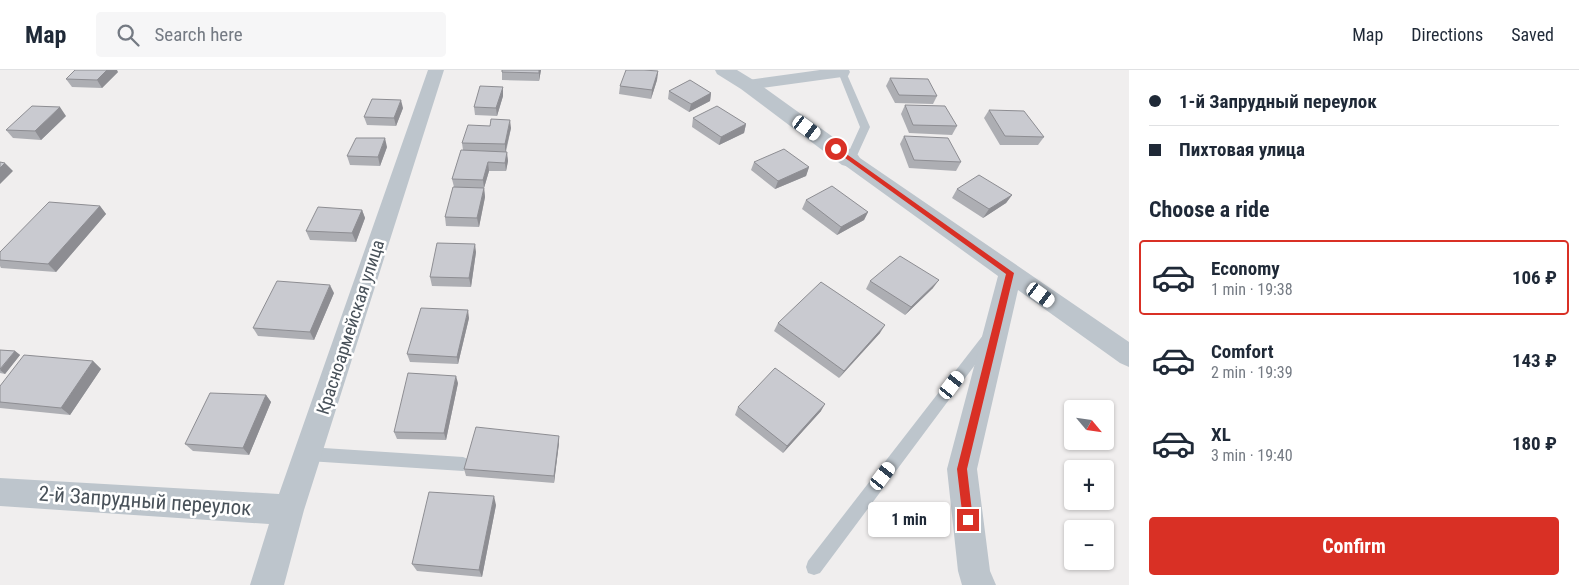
<!DOCTYPE html>
<html lang="en">
<head>
<meta charset="utf-8">
<style>
	body { margin:0; font-family:"Roboto Condensed",sans-serif; background:#f6f6f7; color:#1f2937; height:100vh; display:flex; flex-direction:column; font-size:19px; white-space:nowrap }
	* { box-sizing:border-box; margin:0 }
	p { font-size:16px; color:#747a83 }
	.icon { flex:none; width:28px; height:28px; fill:none; stroke:currentColor; stroke-width:2; stroke-linecap:round; stroke-linejoin:round }
	.map { position:relative; flex:1; overflow:hidden }
	.drawer { display:flex; flex-direction:column; background:#fff; width:450px }
	.drawer>* { flex:none }
	.guide { display:grid; align-content:center; height:110px; padding:0 20px; background:#fff }
	.needle { width:32px; rotate:119deg }
	.controls { position:absolute; left:1064px; top:330px; display:grid; gap:10px }
	.controls a { display:grid; place-items:center; width:50px; height:50px; border-radius:5px; background:#fff; box-shadow:0 1px 4px #0004; font-size:25px }
	.end { position:absolute; width:22px; height:22px; margin:-11px; border:6px solid #d93025; background:#fff; box-shadow:0 0 0 2px #fff }
	.from { border-radius:50% }
	.bubble { position:absolute; height:35px; border-radius:5px; background:#fff; box-shadow:0 1px 4px #0004; font-size:16px; font-weight:700; line-height:35px; text-align:center }
	.car { position:absolute; width:15px; height:30px; margin:-15px -8px; border-radius:6px; box-shadow:0 0 4px 1px #0007; background:linear-gradient(#fff 24%,#345 0 40%,#fff 0 76%,#345 0 86%,#fff 0) }
	.guide b { display:flex; align-items:center; gap:18px; height:48px; font-size:19px }
	.guide b+b { border-top:1px solid #e0e1e3 }
	.guide i { width:12px; height:12px; background:#1f2937 }
	ul { padding:0; list-style:none }
	li { display:flex; align-items:center; gap:15px; height:75px; margin:0 10px 8px; padding:0 10px; border:2px solid transparent; border-radius:5px }
	li div { flex:1 }
	li b { display:block; font-size:19px }
	li em { font-style:normal; font-weight:700 }
	li.selected { border-color:#d93025 }
	li>.icon { width:45px; height:45px; stroke-width:1.5 }
	h2 { padding:0 20px; font-size:22px; line-height:60px }
	.primary-button { display:flex; gap:10px; margin-top:auto; padding:10px 20px }
	.primary-button a { flex:1; height:58px; border-radius:5px; background:#d93025; color:#fff; font-size:20px; font-weight:700; line-height:58px; text-align:center }
	header { display:flex; align-items:center; gap:30px; box-sizing:border-box; height:70px; padding:0 25px; background:#fff; border-bottom:1px solid #e0e1e3 }
	header strong { font-size:24px }
	nav { display:flex; gap:28px; margin-inline-start:auto; font-size:18px }
	.search { width:350px; height:45px; background:#f6f6f7; display:flex; align-items:center; gap:12px; box-sizing:border-box; padding:0 18px; border-radius:5px; color:#747a83; font-size:19px }
	main { display:flex; flex:1; min-height:0 }
	.map>svg:first-child { display:block }
</style>
</head>
<body>
<header>
<strong>Map</strong>
<div class="search"><svg class="icon" aria-label="search" viewBox="0 0 24 24"><circle cx="10" cy="10" r="6"/><path d="M15 15l6 6"/></svg>Search here</div>
<nav><a>Map</a><a>Directions</a><a>Saved</a></nav>
</header>
<main>
<div class="map">
<svg width="1129" height="515" viewBox="0 0 1129 515">
	<rect width="100%" height="100%" fill="#f0eeee"/>
	<g fill="none" stroke-linecap="round" stroke-linejoin="round">
		<path fill="#bdc5cc" fill-rule="evenodd" d="M839 0 846 2 870 57 855 90 850 93 845 90 860 57 838 2Z
			M988 263 992 264 994 268 992 272 820 503 814 505 808 503 806 497 808 491 984 264Z
			M308 377 463 387 468 389 470 394 468 399 463 401 308 391 303 389 301 384 303 379Z"/>
		<path fill="#bdc5cc" fill-rule="evenodd" d="M428 0H444L304 440 284 515H250L269 454 0 436V408L279 424Z
			M820 0H849L850 2 848 6 842 7 748 20 742 19 739 15 742 11 748 10Z
			M850 84 857 86 1129 272V297L1120 293 1018 220 977 399 990 501 996 515H962L958 501 947 399 998 206 843 94 840 90 843 86Z"/>
		<path fill="#bdc5cc" fill-rule="evenodd" d="M715 0H737L755 11 858 85 861 90 858 95 850 97 842 95 741 19 717 4Z"/>
	</g>
	<path fill="#adaeb3" d="M502 0H541L539 11 502 10Z
		M658 1 657 10 651 29 619 24 620 16Z
		M118 2 102 18 72 17 66 9Z
		M890 8 937 26 933 34 895 33 886 16Z
		M503 17V26L497 46 475 45 474 37Z
		M669 21 711 23 710 31 689 42 668 29Z
		M905 35 957 56 952 65 909 63 901 44Z
		M403 38 396 56 367 55 364 47Z
		M989 40 1044 67 1038 75H1000L984 48Z
		M66 46 41 70 13 68 6 60Z
		M693 48 746 54 744 63 719 75 692 57Z
		M511 58 506 82 508 91 506 101H489L484 118 485 127 479 157 446 156 445 147 454 117 452 109 463 80 462 73Z
		M904 66 961 92 956 101 909 98 900 74Z
		M387 77 380 96 350 95 347 86Z
		M754 92 809 97 806 106 775 119 751 100Z
		M957 119 1012 125 1006 133 983 148 952 128Z
		M806 130 868 142 864 150 837 165 802 139Z
		M100 136 106 144 56 202 1 198 0 196V182Z
		M362 140 365 148 356 172 310 170 306 161Z
		M476 182 471 217 432 216 430 207Z
		M870 211 933 218 905 245 866 219Z
		M334 223 314 270 258 266 253 258Z
		M469 248 458 294 410 292 407 284Z
		M778 253 880 263 839 308 774 261Z
		M0 280 15 281 20 285 5 304 0 303Z
		M93 291 101 299 70 345 0 338V316Z
		M458 313 446 370 397 369 394 362Z
		M266 325 271 332 249 385 193 381 185 374Z
		M738 337 821 341 783 383 735 345Z
		M559 373 554 413 466 406 464 399Z
		M496 435 482 507 417 501 412 494Z"/>
	<path fill="#8d8d92" d="M107 0H117L118 2 102 18 97 10Z
		M539 0H541L539 11Z
		M658 1 657 10 651 29 652 20Z
		M503 17V26L497 46 496 38Z
		M711 23 710 31 689 42 691 34Z
		M401 30 403 38 396 56 394 48Z
		M60 37 66 46 41 70 35 61Z
		M510 50 511 58 505 83V74Z
		M746 54 744 63 719 75 721 67Z
		M385 68 387 77 380 96 378 87Z
		M507 82 508 91 506 101 505 93Z
		M488 92 489 101 484 118 483 110Z
		M5 93 13 101 0 114V98Z
		M809 97 806 106 775 119 778 111Z
		M484 118 485 127 479 157 477 148Z
		M1012 125 1006 133 983 148 989 139Z
		M100 136 106 144 56 202 48 194Z
		M362 140 365 148 356 172 352 163Z
		M868 142 864 150 837 165 841 157Z
		M475 174 476 182 471 217 469 208Z
		M939 210 933 218 905 245 911 237Z
		M330 215 334 223 314 270 310 262Z
		M468 240 469 248 458 294 457 287Z
		M885 255 880 263 839 308 844 301Z
		M15 281 20 285 5 304 0 300Z
		M93 291 101 299 70 345 61 338Z
		M456 306 458 313 446 370 444 363Z
		M266 325 271 332 249 385 243 378Z
		M825 334 821 341 783 383 787 376Z
		M559 366V373L554 413V406Z
		M494 426 496 435 482 507 479 500Z"/>
	<path fill="#c9cad0" stroke="#8d8d92" d="M75 0H107L97 10 66 9Z
		M502 0H539V3L502 2Z
		M626 0H644L658 1 652 20 620 16Z
		M890 8 928 9 937 26 899 25Z
		M690 10 711 23 691 34 669 21Z
		M480 16 503 17 496 38 474 37Z
		M372 29 401 30 394 48 364 47Z
		M905 35 945 36 957 56 913 55Z
		M32 36 60 37 35 61 6 60Z
		M717 36 746 54 721 67 693 48Z
		M989 40 1024 41 1044 67 1005 66Z
		M491 49 510 50 505 74 462 73 468 55 490 56Z
		M904 66 948 68 961 92 914 90Z
		M356 68H385L378 87 347 86Z
		M784 79 809 97 778 111 754 92Z
		M461 80 507 82 505 93 488 92 483 110 452 109Z
		M0 92 5 93 0 98Z
		M979 105 1012 125 989 139 957 119Z
		M832 116 868 142 841 157 806 130Z
		M453 117 484 118 477 148 445 147Z
		M49 132 100 136 48 194 0 190V182Z
		M318 137 362 140 352 163 306 161Z
		M437 173 475 174 469 208 430 207Z
		M900 186 939 210 911 237 870 211Z
		M277 211 330 215 310 262 253 258Z
		M821 212 885 255 844 301 778 253Z
		M421 238 468 240 457 287 407 284Z
		M0 280 15 281 0 299Z
		M24 285 93 291 61 338 0 332V316Z
		M775 298 825 334 787 376 738 337Z
		M408 303 456 306 444 363 394 362Z
		M210 323 266 325 243 378 185 374Z
		M476 357 559 366 554 406 464 399Z
		M429 422 494 426 479 500 412 494Z"/>
	<path fill="#d93025" d="M834 78H838L1014 203 967 399 973 450 968 455 963 450 957 399 1006 204 834 80Z"/>
	<g text-anchor="middle" dominant-baseline="central" stroke-width="5" stroke-linejoin="round" paint-order="stroke">
		<g font-size="18" fill="#485159" stroke="#fff">
			<text transform="translate(350 257) rotate(-72)">Красноармейская улица</text>
		</g>
		<g font-size="21" fill="#485159" stroke="#fff">
			<text transform="translate(145 431) rotate(4)">2-й Запрудный переулок</text>
		</g>
	</g>
</svg>
<div class="controls">
<a><svg class="needle" viewBox="-14 -14 28 28"><path d="M0-13l5 13h-10z" fill="#e53935"/><path d="M0 13l5-13h-10z" fill="#747a83"/></svg></a>
<a>+</a>
<a>−</a>
</div>
<i class="end from" style="left:836px;top:79px"></i>
<i class="end" style="left:968px;top:450px"></i>
<div class="bubble" style="left:868px;top:432px;width:82px">1 min</div>
<i class="car" style="left:807px;top:58px;rotate:126deg"></i>
<i class="car" style="left:1041px;top:225px;rotate:126deg"></i>
<i class="car" style="left:952px;top:315px;rotate:37deg"></i>
<i class="car" style="left:883px;top:406px;rotate:37deg"></i>
</div>
<section class="drawer">
<div class="guide">
<b><i class="from"></i>1-й Запрудный переулок</b>
<b><i></i>Пихтовая улица</b>
</div>
<h2>Choose a ride</h2>
<ul>
<li class="selected"><svg class="icon" aria-label="car" viewBox="0 0 24 24"><path d="M5 17H2v-5l4-1 3-4h7l3 4 3 1v5h-3M9 17h6M6 11h13"/><circle cx="7" cy="17" r="2"/><circle cx="17" cy="17" r="2"/></svg><div><b>Economy</b><p>1 min · 19:38</p></div><em>106 ₽</em></li>
<li><svg class="icon" aria-label="car" viewBox="0 0 24 24"><path d="M5 17H2v-5l4-1 3-4h7l3 4 3 1v5h-3M9 17h6M6 11h13"/><circle cx="7" cy="17" r="2"/><circle cx="17" cy="17" r="2"/></svg><div><b>Comfort</b><p>2 min · 19:39</p></div><em>143 ₽</em></li>
<li><svg class="icon" aria-label="car" viewBox="0 0 24 24"><path d="M5 17H2v-5l4-1 3-4h7l3 4 3 1v5h-3M9 17h6M6 11h13"/><circle cx="7" cy="17" r="2"/><circle cx="17" cy="17" r="2"/></svg><div><b>XL</b><p>3 min · 19:40</p></div><em>180 ₽</em></li>
</ul>
<div class="primary-button"><a>Confirm</a></div>
</section>
</main>
</body>
</html>
